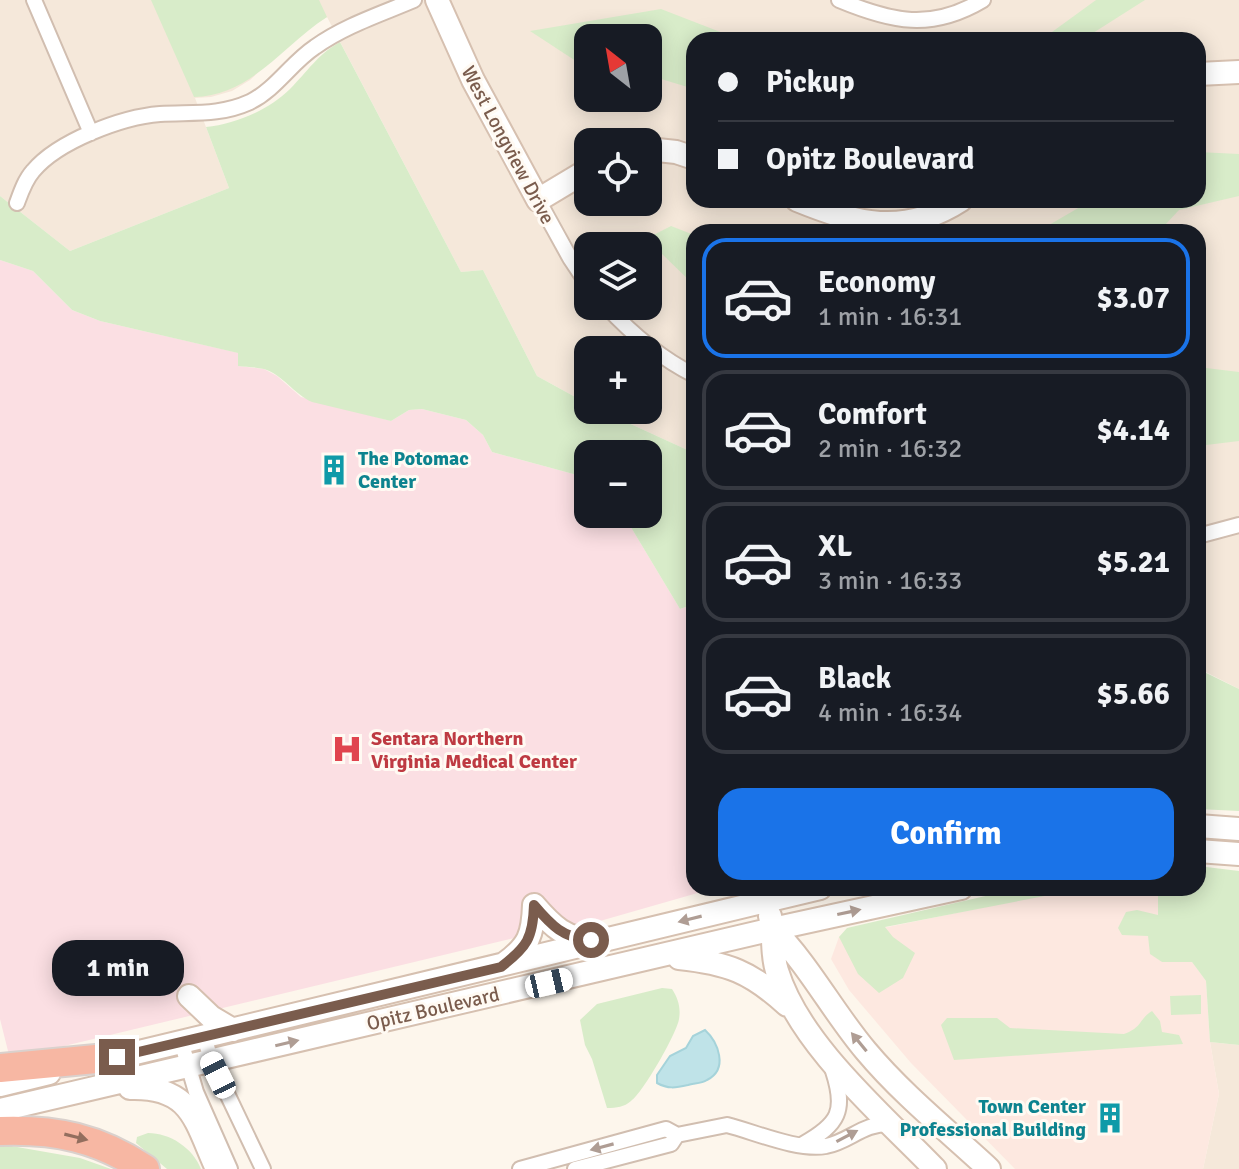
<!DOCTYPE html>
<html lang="en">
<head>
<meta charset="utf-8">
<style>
	body { margin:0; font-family:Signika,sans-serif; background:#242831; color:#f1f3f6; height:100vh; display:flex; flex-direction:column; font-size:30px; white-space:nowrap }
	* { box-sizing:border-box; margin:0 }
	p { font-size:26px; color:#9ea1a6 }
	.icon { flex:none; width:44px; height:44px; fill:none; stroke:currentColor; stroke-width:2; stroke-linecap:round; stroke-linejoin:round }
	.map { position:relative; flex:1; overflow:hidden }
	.panel { position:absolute; left:686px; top:224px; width:520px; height:672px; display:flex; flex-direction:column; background:#171b24; border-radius:24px; box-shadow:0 4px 20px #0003 }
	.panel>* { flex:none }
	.hud { position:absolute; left:686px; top:32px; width:520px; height:176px; border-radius:24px; box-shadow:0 4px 20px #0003; display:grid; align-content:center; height:176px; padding:0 32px; background:#171b24 }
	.needle { width:52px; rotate:329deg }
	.buttons { position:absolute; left:574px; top:24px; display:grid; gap:16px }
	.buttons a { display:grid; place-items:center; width:88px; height:88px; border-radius:16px; background:#171b24; box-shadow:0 4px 20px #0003; font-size:40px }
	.end { position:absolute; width:36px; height:36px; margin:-18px; border:10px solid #7a5c4d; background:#fff; box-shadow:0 0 0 4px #fff }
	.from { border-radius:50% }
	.bubble { position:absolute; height:56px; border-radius:24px; background:#171b24; box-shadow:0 4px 20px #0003; font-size:26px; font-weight:700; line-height:56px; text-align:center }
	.car { position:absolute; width:24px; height:48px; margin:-24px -12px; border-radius:10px; box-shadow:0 0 6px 2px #0007; background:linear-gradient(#fff 24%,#345 0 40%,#fff 0 76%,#345 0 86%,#fff 0) }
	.hud b { display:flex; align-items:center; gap:28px; height:76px; font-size:30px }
	.hud b+b { border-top:2px solid #363941 }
	.hud i { width:20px; height:20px; background:#f1f3f6 }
	ul { padding:14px 0 0; list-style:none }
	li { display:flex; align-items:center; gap:24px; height:120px; margin:0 16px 12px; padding:0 16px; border:4px solid #363941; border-radius:24px }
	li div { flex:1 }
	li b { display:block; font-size:30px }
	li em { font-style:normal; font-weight:700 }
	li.selected { border-color:#1a73e8 }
	li>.icon { width:72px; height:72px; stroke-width:1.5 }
	.primary-button { display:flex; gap:16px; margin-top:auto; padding:16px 32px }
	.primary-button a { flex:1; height:92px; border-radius:24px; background:#1a73e8; color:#fff; font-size:32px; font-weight:700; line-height:92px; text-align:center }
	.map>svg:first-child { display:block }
</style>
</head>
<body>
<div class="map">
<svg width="1239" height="1169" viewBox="0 0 1239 1169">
	<rect width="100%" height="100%" fill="#fdf6ec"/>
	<path fill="#f5e8da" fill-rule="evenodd" d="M0 0H1239V689L1198 668V232H694V453L600 410H648V350H588V404L537 376 483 270 461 272 327 17 304 31 250 80 232 91 211 97 195 98 229 188 70 251 0 196ZM588 38H648V98H588ZM694 40H1198V200H694ZM588 142H648V202H588ZM588 246H648V306H588Z
		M1210 1042 1239 1045V1169H1203L1219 1094Z"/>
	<path fill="#fde8e0" d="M1078 888H1158L1159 916 1206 981 1210 1042 1219 1094 1203 1169H1015L911 1063 849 990 831 959 839 937Z"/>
	<path fill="#fbdfe3" d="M0 260 33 271 72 310 100 321 239 353 238 366 264 369 277 376 301 397 391 421 409 410 422 409 466 420 483 435 492 452 588 478V514H623L680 609 694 604V888H715L593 923 510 939 10 1059 0 1019Z"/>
	<path fill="#d8ecc9" d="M151 0H319L327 17C283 45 251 96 194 97Z
		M1096 0H1145L1082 40H1041Z
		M661 9 741 40H694V89L648 75V38H588V69L530 31Z
		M340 42 461 272 483 270 537 376 588 404V410H600L694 453V604L680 609 623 514H648V454H588V478L492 452 483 435 466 420 422 409 409 410 391 421 312 402C294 394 283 375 264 369 256 367 246 367 238 366V353L100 321 72 310 33 271 0 260V196L70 251 229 188 206 127C235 124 269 110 290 89 308 71 317 55 340 42Z
		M1198 152 1239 154V196L1179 210 1164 226V232H1037L1092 200H1198Z
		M671 226 694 235V285L662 254 648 250V246H632Z
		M1198 367 1239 372V441L1198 446Z
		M1198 669 1239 689V811L1198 809Z
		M1198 866 1239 871V1045L1210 1042 1206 981 1192 962H1162L1150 954 1148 936 1122 935 1118 928 1126 912 1137 910 1158 915V888H1198Z
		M1020 888H1086L885 927 893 937 915 953 903 978 879 993 858 974 839 937 847 928Z
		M662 988 672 989C678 998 681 1008 679 1019 677 1033 643 1093 631 1101 624 1107 617 1108 607 1108L592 1059 585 1045 580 1020 597 1004Z
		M1201 995V1014L1171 1015 1170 996Z
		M1152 1011 1160 1021 1162 1032 1179 1035 1183 1044 954 1060 941 1025 947 1018H997L1010 1028 1124 1034C1143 1027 1138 1020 1152 1011Z
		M148 1133C170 1133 193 1148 201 1169H167L136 1143 137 1137Z
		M0 1144 80 1158 111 1169H0Z"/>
	<path fill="#bfe3e8" stroke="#a5d3da" stroke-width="2" d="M705 1030C718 1042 729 1069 707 1080 701 1084 694 1083 688 1085 675 1088 668 1089 657 1083V1075L670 1056 686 1048 693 1036Z"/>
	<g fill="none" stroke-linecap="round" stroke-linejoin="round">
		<g stroke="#d1beb0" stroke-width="18">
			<path id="street" d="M34 0 91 133
				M839 0C892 22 931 31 983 0
				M538 200 570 258 588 285
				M17 203C21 192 25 180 33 171 58 141 122 117 160 114 192 112 219 116 250 102 276 89 291 63 315 47 344 26 381 14 414 0
				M606 306C632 334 660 358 694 375
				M1198 536 1239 525
				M204 1036 211 1060 263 1169
				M181 1041 196 1092 230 1169
				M803 1144C839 1124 846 1111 833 1071
				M520 1169 666 1129 677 1135
				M575 1169 671 1144 677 1135 727 1125C755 1132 797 1151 826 1146 851 1141 862 1123 891 1124"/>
		</g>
		<g stroke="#d6c0b0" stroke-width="26">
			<path id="secondary" d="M437 0 473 80 538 200 588 170
				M1198 74 1239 72
				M648 149 676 152 694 158
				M797 200C856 224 904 237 961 200
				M1198 826 1239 829
				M1198 851 1239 854
				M534 905C552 926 566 940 595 940
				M770 916C775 935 771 953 777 971 799 1044 883 1115 935 1169
				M773 929C809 965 833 1012 866 1051 902 1094 948 1131 989 1169
				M679 958C728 963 751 972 787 1005
				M504 964C529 946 533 935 534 905
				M189 996 211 1017 233 1030
				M102 1061 820 888
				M0 1085 49 1073
				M130 1088C192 1086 195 1121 217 1169
				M0 1110 773 929 961 888"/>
		</g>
		<g stroke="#dad1cd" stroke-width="32">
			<path id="highway" d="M0 1068 117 1057
				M0 1131C56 1129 98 1138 145 1169"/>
		</g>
		<use href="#street" stroke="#fff" stroke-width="14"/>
		<use href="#secondary" stroke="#fff" stroke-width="22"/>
		<use href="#highway" stroke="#f7b7a3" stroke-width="28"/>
	</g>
	<defs><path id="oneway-solid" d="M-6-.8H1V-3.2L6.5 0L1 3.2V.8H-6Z" transform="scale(2)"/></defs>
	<g fill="#af9d94">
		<use href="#oneway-solid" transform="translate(849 912) rotate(-12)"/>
		<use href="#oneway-solid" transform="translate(690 919) rotate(166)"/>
		<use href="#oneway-solid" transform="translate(859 1042) rotate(-129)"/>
		<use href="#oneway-solid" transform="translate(287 1043) rotate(-13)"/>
		<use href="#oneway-solid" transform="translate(847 1136) rotate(-28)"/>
		<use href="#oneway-solid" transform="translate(602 1147) rotate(165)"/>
	</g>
	<use fill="#936e5e" href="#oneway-solid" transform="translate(76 1137) rotate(14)"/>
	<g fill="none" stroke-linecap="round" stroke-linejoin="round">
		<path stroke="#7a5c4d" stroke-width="10" d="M117 1057 501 967C527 947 533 938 534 905 551 925 564 939 591 940"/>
	</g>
	<defs>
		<g id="building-bare" transform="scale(2.4)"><path d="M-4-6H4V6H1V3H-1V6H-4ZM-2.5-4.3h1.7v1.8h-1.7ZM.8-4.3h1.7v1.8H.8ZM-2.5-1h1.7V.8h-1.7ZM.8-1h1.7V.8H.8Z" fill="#0f9aa8" stroke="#fffaf3" stroke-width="2.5" paint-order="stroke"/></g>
		<g id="hospital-bare" transform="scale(2.4)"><path d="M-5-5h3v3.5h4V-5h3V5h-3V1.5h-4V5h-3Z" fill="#e0444e" stroke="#fffaf3" stroke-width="2.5" paint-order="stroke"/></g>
	</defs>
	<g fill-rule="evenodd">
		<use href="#building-bare" x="334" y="470"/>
		<use href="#hospital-bare" x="347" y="749"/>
		<use href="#building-bare" x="1110" y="1118"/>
	</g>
	<g text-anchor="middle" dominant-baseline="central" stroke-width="6" stroke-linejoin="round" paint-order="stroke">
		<g font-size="20" fill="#7a5c4d" stroke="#fffaf3">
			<text transform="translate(508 145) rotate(62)">West Longview Drive</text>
			<text transform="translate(433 1009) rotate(-13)">Opitz Boulevard</text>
		</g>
		<g font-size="20" font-weight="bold" fill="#0d838f" stroke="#fffaf3" text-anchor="start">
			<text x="358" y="458">The Potomac<tspan x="358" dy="23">Center</tspan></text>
			<text x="1086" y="1106" text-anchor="end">Town Center<tspan x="1086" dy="23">Professional Building</tspan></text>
		</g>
		<g font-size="20" font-weight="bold" fill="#be3a42" stroke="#fffaf3" text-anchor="start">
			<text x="371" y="738">Sentara Northern<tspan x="371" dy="23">Virginia Medical Center</tspan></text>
		</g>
	</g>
</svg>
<div class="buttons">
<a><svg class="needle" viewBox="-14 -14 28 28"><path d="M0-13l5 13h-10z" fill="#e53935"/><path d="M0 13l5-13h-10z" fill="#9ea1a6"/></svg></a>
<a><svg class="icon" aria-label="locate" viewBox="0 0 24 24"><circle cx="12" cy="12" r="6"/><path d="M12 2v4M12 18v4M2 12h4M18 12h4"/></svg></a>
<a><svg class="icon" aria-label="layers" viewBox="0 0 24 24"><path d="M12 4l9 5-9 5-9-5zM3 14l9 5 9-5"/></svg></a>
<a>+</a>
<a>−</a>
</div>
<i class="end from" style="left:591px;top:940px"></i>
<i class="end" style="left:117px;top:1057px"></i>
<div class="bubble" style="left:52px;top:940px;width:132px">1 min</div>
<i class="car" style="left:549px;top:983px;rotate:77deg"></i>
<i class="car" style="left:218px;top:1075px;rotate:334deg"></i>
<div class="hud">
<b><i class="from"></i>Pickup</b>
<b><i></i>Opitz Boulevard</b>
</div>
<section class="panel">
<ul>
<li class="selected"><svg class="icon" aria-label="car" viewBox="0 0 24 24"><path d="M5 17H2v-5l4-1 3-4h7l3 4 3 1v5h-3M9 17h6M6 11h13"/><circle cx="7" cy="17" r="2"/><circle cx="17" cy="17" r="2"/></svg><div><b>Economy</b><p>1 min · 16:31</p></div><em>$3.07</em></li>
<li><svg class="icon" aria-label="car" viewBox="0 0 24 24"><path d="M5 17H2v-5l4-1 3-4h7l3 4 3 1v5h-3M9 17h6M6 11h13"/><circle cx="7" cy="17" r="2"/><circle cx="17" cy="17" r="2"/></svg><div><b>Comfort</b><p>2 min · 16:32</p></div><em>$4.14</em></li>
<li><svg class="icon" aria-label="car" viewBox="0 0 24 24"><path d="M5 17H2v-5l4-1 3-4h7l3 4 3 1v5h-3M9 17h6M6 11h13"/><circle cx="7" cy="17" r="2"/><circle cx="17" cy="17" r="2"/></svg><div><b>XL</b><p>3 min · 16:33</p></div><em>$5.21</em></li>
<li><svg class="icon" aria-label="car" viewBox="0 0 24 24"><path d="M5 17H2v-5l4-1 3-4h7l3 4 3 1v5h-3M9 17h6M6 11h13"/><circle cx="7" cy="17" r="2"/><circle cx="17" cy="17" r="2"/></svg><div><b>Black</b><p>4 min · 16:34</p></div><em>$5.66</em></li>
</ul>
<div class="primary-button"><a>Confirm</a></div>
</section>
</div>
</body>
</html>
